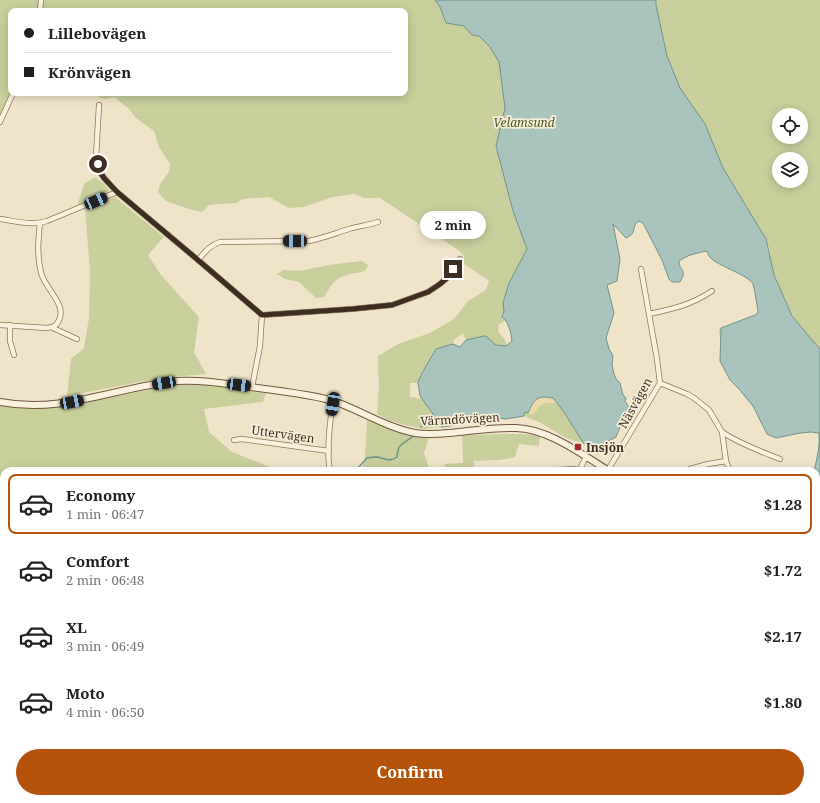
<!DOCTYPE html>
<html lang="en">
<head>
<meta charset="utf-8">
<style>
	body { margin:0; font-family:"Noto Serif",serif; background:#f2f2f2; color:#202124; height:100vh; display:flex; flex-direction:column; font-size:15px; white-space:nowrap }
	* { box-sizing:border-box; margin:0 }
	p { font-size:13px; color:#757577 }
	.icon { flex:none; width:22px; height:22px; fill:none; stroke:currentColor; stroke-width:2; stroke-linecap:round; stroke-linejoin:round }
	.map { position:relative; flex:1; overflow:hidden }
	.side { position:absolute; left:0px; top:467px; width:820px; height:336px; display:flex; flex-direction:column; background:#fff; border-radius:12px 12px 0 0; box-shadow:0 2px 10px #0003 }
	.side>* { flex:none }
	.top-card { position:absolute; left:8px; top:8px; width:400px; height:88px; border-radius:8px; box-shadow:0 2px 10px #0003; display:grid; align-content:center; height:88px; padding:0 16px; background:#fff }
	.tools { position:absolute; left:772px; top:108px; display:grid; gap:8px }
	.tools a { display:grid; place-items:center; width:36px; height:36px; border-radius:50%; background:#fff; box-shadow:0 2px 10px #0003; font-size:20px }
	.end { position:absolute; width:18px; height:18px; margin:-9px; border:5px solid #3d2e20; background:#fff; box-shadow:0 0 0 2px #fff }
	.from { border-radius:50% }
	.bubble { position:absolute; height:28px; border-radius:14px; background:#fff; box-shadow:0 2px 10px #0003; font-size:13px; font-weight:700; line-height:28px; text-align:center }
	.car { position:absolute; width:12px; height:24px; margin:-12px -6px; border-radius:5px; box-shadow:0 0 3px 1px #0007; background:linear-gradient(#222 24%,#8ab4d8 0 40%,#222 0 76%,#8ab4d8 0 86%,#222 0) }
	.top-card b { display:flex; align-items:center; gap:14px; height:38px; font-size:15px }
	.top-card b+b { border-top:1px solid #e0e0e0 }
	.top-card i { width:10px; height:10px; background:#202124 }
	ul { padding:7px 0 0; list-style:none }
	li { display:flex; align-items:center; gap:12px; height:60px; margin:0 8px 6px; padding:0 8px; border:2px solid transparent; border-radius:8px }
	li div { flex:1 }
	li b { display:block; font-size:15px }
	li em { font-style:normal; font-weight:700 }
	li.selected { border-color:#b45309 }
	li>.icon { width:36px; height:36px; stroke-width:1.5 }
	.primary-button { display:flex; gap:8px; margin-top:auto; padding:8px 16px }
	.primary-button a { flex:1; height:46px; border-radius:24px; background:#b45309; color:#fff; font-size:16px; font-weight:700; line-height:46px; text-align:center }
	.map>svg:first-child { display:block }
</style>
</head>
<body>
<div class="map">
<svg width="820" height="803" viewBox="0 0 820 803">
	<rect width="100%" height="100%" fill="#f0e4c8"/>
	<path fill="#c9cf9b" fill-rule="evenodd" d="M0 0H820V426L722 358 719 330 745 321 770 319 758 276 644 206 601 217 593 274 598 446 584 444 566 438 539 422 524 416 506 419 481 416 450 426 424 429 405 425 388 420 377 414 379 386 378 369V356L398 344 430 333 454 319 468 301 486 290 489 281 461 262 464 256 458 250 380 198H364L354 194 333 197 304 207 289 208 269 197 243 199 236 203 209 205 202 212 189 209 166 201 158 192 160 184 169 172 170 164 159 147 154 131 136 118 128 108 114 97C104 100 102 100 93 93H405V11H11V93L5 115H0ZM779 115H801V137H779ZM779 159H801V181H779ZM506 320 511 332 512 341 507 345 505 340 498 331 499 324ZM463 333 466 340 460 347 453 344 454 340ZM410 383H418L420 396 422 399 410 397Z
		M95 177 104 184 110 191 77 206 84 184Z
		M115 197 164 237 148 255 161 275 199 317 194 352 206 374 161 378 67 396 71 359 84 348 89 318 90 271 85 209Z
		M362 261 368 265C366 274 357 272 349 274 346 275 341 277 338 279 331 283 328 291 324 297L316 298 299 282 285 279 277 274 284 270 300 271 328 265Z
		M199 384 229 388 234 390 266 393 263 402 204 409 209 432 232 452 270 467 273 471H4V610L0 608V405L45 408 113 397 157 388 179 385Z
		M367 420 402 433 429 437 424 453 430 471H362L365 456Z
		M500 434H522L540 436 539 446 519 444 515 457 501 460 474 461V471H441L443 470 445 464 463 463 462 435Z
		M0 637 4 638V667L0 663Z
		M816 743H820V803H574L579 799H816Z
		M10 799H156L159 803H6Z
		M181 799H220L223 803H181Z
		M265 799H547L541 803H270Z"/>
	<path fill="#ecd9a5" d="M545 396 553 398 558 404C544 401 541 403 533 415L528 413C533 403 534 398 545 396Z"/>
	<path fill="#a9c4bc" stroke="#6f938a" d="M435 0H656V5L667 56 680 88 705 124 723 168 766 239 774 275 792 316 812 340 820 349V541L816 539V471H814C817 459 820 446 819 433L811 432 800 433 776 438 767 434 753 406 739 389 730 380 720 361 721 328 755 315 758 313C758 309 754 287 753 284 748 275 721 267 712 259 709 257 708 254 707 251 697 253 687 255 679 261 679 271 688 269 680 282H672L669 279 662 260 643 223 639 221C633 224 635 230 632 234 630 236 628 237 626 238L613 224 620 259 617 281 607 285 614 313 606 338 609 349 613 356 612 364 614 374 616 379 620 383 623 395 626 398 625 401 630 409 627 415 622 416 619 423 620 427 616 437 598 446 584 444 564 412 553 398C537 395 534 399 528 413L526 412 524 413V416L506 419 481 416 450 426 441 427 433 414 420 396 418 383 422 373 436 349 453 344 460 347 466 340 484 336H486L496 345 506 346 512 341C511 333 509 322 502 317L504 311 503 303 509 283 527 249 513 211 496 146 505 108 499 62 490 47 479 36 472 35 464 26 446 23 440 7Z"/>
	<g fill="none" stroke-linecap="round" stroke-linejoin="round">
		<path stroke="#6f938a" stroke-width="1.5" d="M421 427 433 414
			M358 471V468L367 458C371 457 374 457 378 457 385 459 390 462 397 457 397 455 398 452 398 450 400 442 409 441 413 436"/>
		<g stroke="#8d765c" stroke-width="6">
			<path id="minor" d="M40 11 41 0
				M99 105 96 157 100 172 104 178 117 192 198 260 262 315 260 346 252 387
				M0 122 13 93
				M0 219C15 221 32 226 47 221L117 192
				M198 260C205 252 210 245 220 242L309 241C323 238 336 233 349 229 359 226 369 225 378 222
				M649 314C673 309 691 305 712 291
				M262 315 352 309 392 305 428 292 440 284 447 278 460 259
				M0 325 47 328C53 327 57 326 59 320 67 305 45 288 41 273 37 255 38 241 40 223
				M10 325V341L14 355
				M53 328 77 339
				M660 383 687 394 694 398 709 410 722 432 726 461 730 471
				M722 432C740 444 760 451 780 459
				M234 440 242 439 329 451
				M690 469 708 464 726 461
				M608 470 660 383 657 359 641 269
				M330 471C326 452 330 421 333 401
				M539 471 575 469 578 471
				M579 471 586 457
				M0 670 4 674
				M816 721 820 719
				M160 799 162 803"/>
		</g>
		<g stroke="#6f573f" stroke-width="8">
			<path id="secondary" d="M0 402C63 414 116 387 177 381 196 380 215 382 234 385 258 388 282 391 306 395 319 397 332 400 344 405 368 415 390 428 415 433 426 435 438 434 449 433 471 431 494 427 516 428 549 429 581 454 609 471
				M816 682 820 683
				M816 731 820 730
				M816 738 820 737
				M560 803 565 799"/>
		</g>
		<g stroke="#5b4430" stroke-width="10">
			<path id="motorway" d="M0 615 4 617
				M0 626 4 628
				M177 799 178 803
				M228 799 231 803
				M238 799 241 803
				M250 799 255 803"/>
		</g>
		<use href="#minor" stroke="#faf1dc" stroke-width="4.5"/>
		<use href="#secondary" stroke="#faf1dc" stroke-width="6"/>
		<use href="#motorway" stroke="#e0a458" stroke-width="8"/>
	</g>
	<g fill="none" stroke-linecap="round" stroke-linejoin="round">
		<path stroke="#3d2e20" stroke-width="5" d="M98 164 100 172 104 178 117 192 198 260 262 315 352 309 392 305 428 292 440 284 447 278 453 269"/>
	</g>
	<rect fill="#9e2a2b" stroke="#f7eed8" stroke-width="1.5" x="574" y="443" width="8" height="8" rx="2"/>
	<g text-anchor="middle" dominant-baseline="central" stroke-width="3.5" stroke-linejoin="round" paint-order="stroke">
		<g font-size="12" font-style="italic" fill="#4d5a26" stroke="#f7eed8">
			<text x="524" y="122">Velamsund</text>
		</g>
		<g font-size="12" fill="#3d2e20" stroke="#f7eed8">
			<text transform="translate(635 403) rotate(-61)">Näsvägen</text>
			<text transform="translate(460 419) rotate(-3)">Värmdövägen</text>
			<text transform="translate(283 434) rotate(8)">Uttervägen</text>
		</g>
		<g font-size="12" font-weight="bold" fill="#3d2e20" stroke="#f7eed8" text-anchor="start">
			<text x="586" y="447">Insjön</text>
		</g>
	</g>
</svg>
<div class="tools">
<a><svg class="icon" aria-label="locate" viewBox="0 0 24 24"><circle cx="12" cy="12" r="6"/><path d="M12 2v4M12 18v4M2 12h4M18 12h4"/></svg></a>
<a><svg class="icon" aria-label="layers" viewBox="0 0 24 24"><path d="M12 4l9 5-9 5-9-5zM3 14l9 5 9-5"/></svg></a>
</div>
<i class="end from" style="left:98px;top:164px"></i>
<i class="end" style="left:453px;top:269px"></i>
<div class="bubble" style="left:420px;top:211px;width:66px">2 min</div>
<i class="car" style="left:96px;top:201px;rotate:67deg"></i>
<i class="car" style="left:295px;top:241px;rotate:270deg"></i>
<i class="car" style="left:164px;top:383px;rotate:261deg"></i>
<i class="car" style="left:239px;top:385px;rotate:97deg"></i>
<i class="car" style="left:72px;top:402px;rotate:79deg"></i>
<i class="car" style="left:333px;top:404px;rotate:189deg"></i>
<div class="top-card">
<b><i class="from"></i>Lillebovägen</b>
<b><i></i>Krönvägen</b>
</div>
<section class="side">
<ul>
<li class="selected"><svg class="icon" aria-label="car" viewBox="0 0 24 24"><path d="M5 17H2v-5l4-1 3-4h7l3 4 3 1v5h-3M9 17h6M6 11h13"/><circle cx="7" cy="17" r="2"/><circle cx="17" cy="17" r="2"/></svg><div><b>Economy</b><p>1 min · 06:47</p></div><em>$1.28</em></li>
<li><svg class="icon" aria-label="car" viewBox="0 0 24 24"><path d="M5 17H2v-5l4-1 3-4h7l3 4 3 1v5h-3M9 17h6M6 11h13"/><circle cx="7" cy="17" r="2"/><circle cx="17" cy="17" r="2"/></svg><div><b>Comfort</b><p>2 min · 06:48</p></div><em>$1.72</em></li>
<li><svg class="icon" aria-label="car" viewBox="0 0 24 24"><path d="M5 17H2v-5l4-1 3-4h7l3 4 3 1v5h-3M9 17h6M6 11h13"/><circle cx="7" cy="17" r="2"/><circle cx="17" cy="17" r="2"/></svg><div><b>XL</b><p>3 min · 06:49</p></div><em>$2.17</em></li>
<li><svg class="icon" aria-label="car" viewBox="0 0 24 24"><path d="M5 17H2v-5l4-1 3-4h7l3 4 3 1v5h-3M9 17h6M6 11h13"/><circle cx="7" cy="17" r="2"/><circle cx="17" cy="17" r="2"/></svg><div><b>Moto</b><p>4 min · 06:50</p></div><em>$1.80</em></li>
</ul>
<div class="primary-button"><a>Confirm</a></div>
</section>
</div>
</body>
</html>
